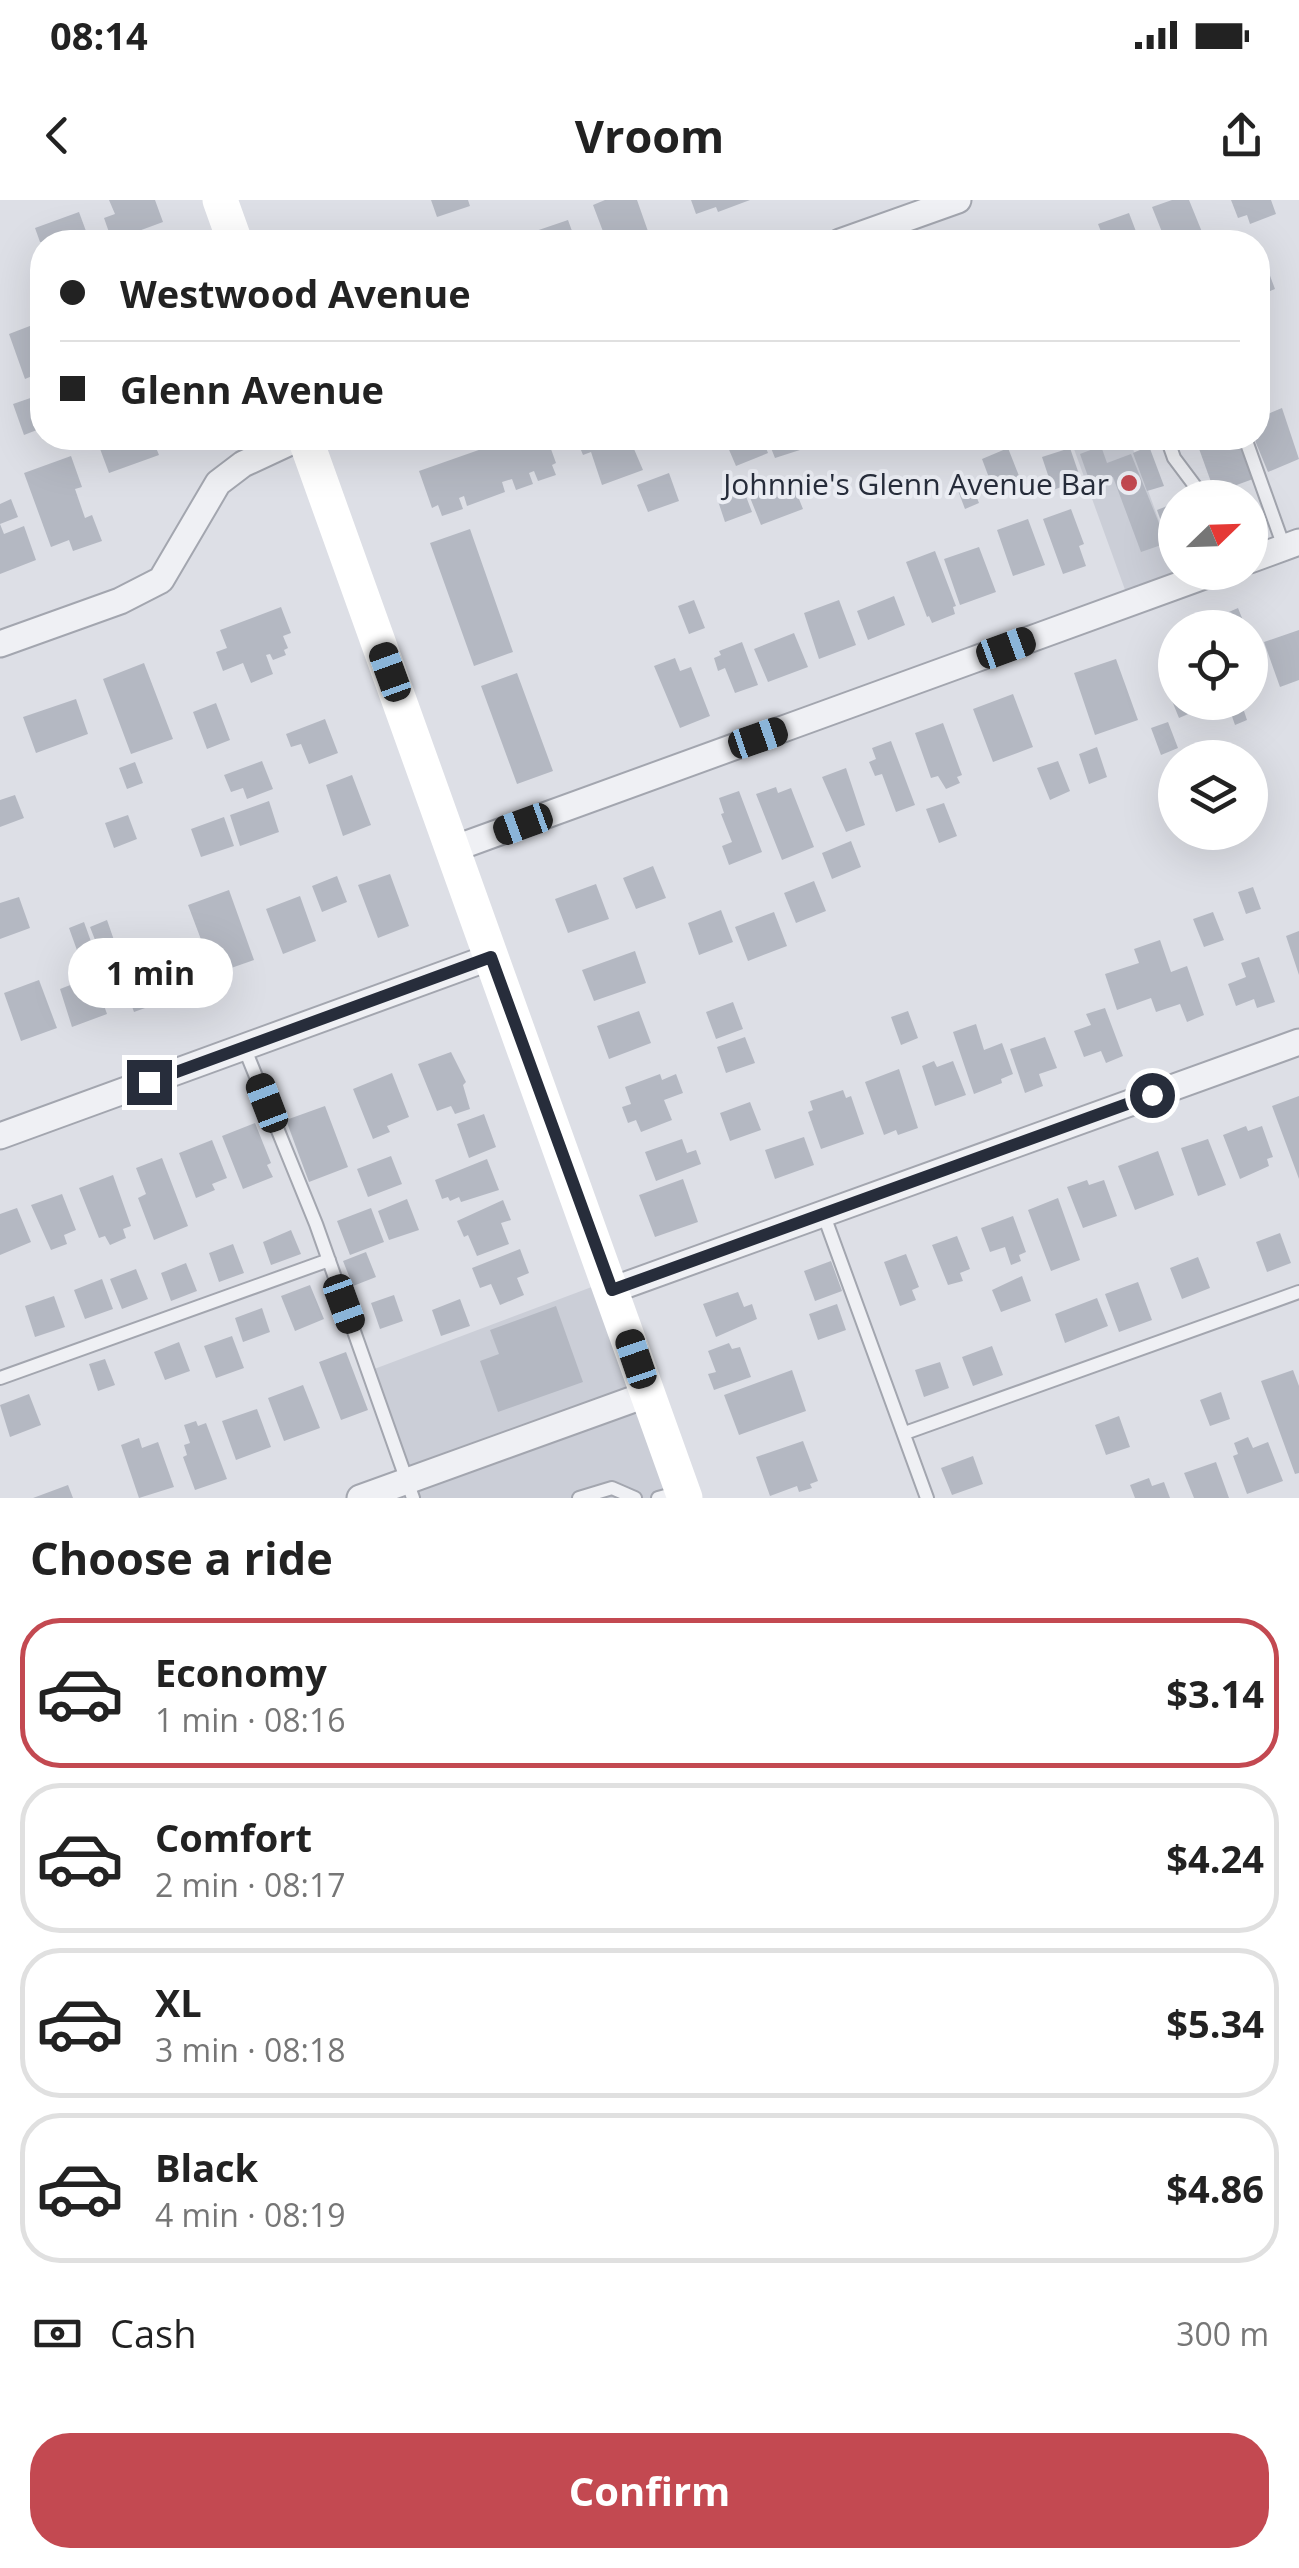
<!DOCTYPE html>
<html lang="en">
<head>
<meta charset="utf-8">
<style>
	body { margin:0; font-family:"Open Sans",sans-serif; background:#f2f2f2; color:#222; height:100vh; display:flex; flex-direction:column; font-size:38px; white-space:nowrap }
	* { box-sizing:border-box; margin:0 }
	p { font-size:32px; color:#767676 }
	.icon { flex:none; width:55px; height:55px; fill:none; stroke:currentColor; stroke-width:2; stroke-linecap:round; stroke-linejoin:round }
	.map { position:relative; height:1298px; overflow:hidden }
	.details { display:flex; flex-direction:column; background:#fff; flex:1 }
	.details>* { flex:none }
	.banner { position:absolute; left:30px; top:30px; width:1240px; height:220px; border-radius:40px; box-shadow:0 10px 40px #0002; display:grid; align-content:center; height:220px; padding:0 30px; background:#fff }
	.needle { width:65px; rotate:67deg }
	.fabs { position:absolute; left:1158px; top:280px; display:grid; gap:20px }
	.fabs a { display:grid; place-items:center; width:110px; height:110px; border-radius:50%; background:#fff; box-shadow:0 10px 40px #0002; font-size:50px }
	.end { position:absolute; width:45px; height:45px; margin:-22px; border:12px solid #272d3b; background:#fff; box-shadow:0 0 0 5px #fff }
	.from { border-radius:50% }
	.bubble { position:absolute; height:70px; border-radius:35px; background:#fff; box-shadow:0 10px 40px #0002; font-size:32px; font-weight:700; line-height:70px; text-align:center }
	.car { position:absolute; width:30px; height:60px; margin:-30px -15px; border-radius:12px; box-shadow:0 0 8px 2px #0007; background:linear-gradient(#222 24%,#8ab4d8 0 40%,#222 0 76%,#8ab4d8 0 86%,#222 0) }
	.banner b { display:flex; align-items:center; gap:35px; height:95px; font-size:38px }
	.banner b+b { border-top:2px solid #e0e0e0 }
	.banner i { width:25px; height:25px; background:#222 }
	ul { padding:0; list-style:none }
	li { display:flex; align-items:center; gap:30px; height:150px; margin:0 20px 15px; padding:0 10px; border:5px solid #e0e0e0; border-radius:40px }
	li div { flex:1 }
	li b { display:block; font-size:38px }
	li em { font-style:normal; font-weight:700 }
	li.on { border-color:#c34951 }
	li>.icon { width:90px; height:90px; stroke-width:1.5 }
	h2 { padding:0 30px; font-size:45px; line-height:120px }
	.pay { display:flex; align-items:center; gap:25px; height:110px; padding:0 30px; font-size:38px }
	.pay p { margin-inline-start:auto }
	.button { display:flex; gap:20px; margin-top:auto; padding:20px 30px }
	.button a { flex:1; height:115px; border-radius:40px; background:#c34951; color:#fff; font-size:40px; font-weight:700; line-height:115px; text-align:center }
	.status { display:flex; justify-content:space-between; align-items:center; height:70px; padding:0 50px; background:#fff; direction:ltr }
	.status svg { height:28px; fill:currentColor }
	header { display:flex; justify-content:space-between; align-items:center; height:130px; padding:0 30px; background:#fff; font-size:45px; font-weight:700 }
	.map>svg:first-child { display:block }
</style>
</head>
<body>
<div class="status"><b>08:14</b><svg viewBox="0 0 49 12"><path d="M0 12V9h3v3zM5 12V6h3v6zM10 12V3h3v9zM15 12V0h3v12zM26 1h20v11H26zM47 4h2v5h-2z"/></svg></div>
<header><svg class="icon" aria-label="back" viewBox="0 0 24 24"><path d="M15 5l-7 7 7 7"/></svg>Vroom<svg class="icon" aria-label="share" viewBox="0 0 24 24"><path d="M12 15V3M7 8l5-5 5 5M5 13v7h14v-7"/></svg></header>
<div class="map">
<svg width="1299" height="1298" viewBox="0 0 1299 1298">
	<rect width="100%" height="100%" fill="#dddfe6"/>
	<path fill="#cbced7" d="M1070 238H1129L1175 365V372L1178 373 1128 398Z
		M605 1082 686 1298H417L369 1171Z"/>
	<path fill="#b4b8c2" d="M109 0H155L163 22 125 36 128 42H118L115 36 111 38 104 18 115 14Z
		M431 0H468L470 6 437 17Z
		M605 0H637L650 37 636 42H607L593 5Z
		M691 0H750L718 12 716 7 696 14Z
		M1172 0H1189L1202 32 1189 37 1191 42H1166L1152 7Z
		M1231 0H1271L1276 14 1250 24 1247 15 1238 18Z
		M79 12 90 42H40L35 28Z
		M1129 13 1140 42H1105L1098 24Z
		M568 20 576 42H530L527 34Z
		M1263 57 1275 89 1258 96V59Z
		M35 124 42 144V172L25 179 9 134Z
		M42 194V228L24 235 13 204Z
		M1282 208 1299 259 1268 272 1254 238H1258V218Z
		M96 238H152L159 255 109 273Z
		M513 238H547L556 263 552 265 556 275 538 281 534 271 529 273 533 284 516 290 512 279 502 282 505 292 467 306 464 296 459 298 463 309 442 316 438 305 432 308 419 271Z
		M576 238H642L645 245 634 249 643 270 602 285 591 252 583 255Z
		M724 238H762L768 253 736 266Z
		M767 238H799L803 249 775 258Z
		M1186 238H1238L1253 279 1215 293 1198 246 1190 249Z
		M1101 246 1107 263 1131 254 1167 343 1141 352 1113 277 1091 285 1080 254Z
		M1149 246 1164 286 1147 291 1133 253Z
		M1008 248 1021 281 994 291 982 259Z
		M1070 248 1081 280 1053 290 1042 257Z
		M71 256 82 287 75 289 85 318 92 315 102 341 73 351 69 340 51 347 24 273Z
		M669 273 679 301 648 312 637 285Z
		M791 279 803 309 761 325 749 295Z
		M971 283 979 303 965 309 957 288Z
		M744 291 752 312 725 322 718 301Z
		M11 299 18 317 0 324 4 334 24 326 36 360 0 374V304Z
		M1175 303V347L1171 349 1157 310Z
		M1071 309 1084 344 1079 346 1086 366 1063 374 1043 319Z
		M1028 319 1045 365 1013 376 997 330Z
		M470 329 513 452 474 466 430 343Z
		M979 347 996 392 960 405 944 359Z
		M935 351 956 406 953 407 955 414 932 423 929 416 927 417 906 362Z
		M894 396 905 425 868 440 857 411Z
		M694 400 705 428 689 434 678 406Z
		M839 400 856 445 819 459 804 413Z
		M281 407 291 433 283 436 288 448 284 450 286 455 273 460 270 454 266 455 273 474 251 483 243 463 223 471 216 452 227 448 220 430Z
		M1238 408 1246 428H1219L1215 418Z
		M1299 430V480L1280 487 1264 442Z
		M794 433 808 467 768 482 754 449Z
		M1250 440 1266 480 1250 487Z
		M742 442 758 485 735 493 725 468 718 471 714 458 721 455 719 451Z
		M675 458 680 471 691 467 710 516 680 528 654 466Z
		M1116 459 1138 520 1095 535 1074 473Z
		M144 463 173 539 131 554 103 479Z
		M517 473 553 571 517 584 481 486Z
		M1175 488V502H1189L1193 512 1179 518 1168 491Z
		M1013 494 1033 547 993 562 973 509Z
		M76 499 88 534 36 553 23 517Z
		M1227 502H1241L1247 520 1235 525Z
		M216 503 230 540 207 549 193 512Z
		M325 519 338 553 309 564 301 544 291 547 286 534Z
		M1168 522 1178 548 1161 555 1151 528Z
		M943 523 962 575 957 577 960 583 946 589 938 576 931 578 915 533Z
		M891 541 915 605 896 612 882 574 875 576 869 562 876 559 872 548Z
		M1097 547 1107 577 1089 584 1079 554Z
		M262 561 273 589 247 599 243 588 231 592 224 575Z
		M1058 561 1070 591 1050 600 1037 568Z
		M135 562 143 583 127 589 119 568Z
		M846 568 865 625 846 632 822 577Z
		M352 575 371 625 343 636 326 585Z
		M776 587 778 593 791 588 814 647 782 660 756 594Z
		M739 591 762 652 729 665 722 646 732 642 721 614 724 613 719 598Z
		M15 595 24 618 0 627V600Z
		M269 601 279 632 240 646 230 615Z
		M944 603 957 636 939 643 926 609Z
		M128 615 137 639 114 648 105 623Z
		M224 617 234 646 201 657 191 629Z
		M851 641 861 667 832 679 822 653Z
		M653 666 666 698 636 709 623 678Z
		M390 674 409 726 378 738 358 685Z
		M337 676 347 702 322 712 312 686Z
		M814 681 826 711 796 723 784 693Z
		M596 684 609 719 568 733 555 699Z
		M1253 687 1261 709 1246 714 1238 692Z
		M229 690 254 760 214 774 188 705Z
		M300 696 316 741 283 754 266 709Z
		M19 697 30 728 0 739V703Z
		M721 710 733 742 699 755 688 723Z
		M774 712 787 746 748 761 735 727Z
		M1213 712 1224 740 1204 747 1193 719Z
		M107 720 115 743 99 750 90 727Z
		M84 722 93 747 78 753 69 728Z
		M1299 731V775L1286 736Z
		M1160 740 1171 772 1187 766 1204 815 1187 822 1180 804 1156 812 1151 798 1117 810 1105 774 1139 763 1134 749Z
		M180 743 184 751 198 745 212 781 179 793 166 749Z
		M635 751 646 783 594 801 582 770Z
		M1259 757 1275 802 1257 808 1254 799 1236 806 1228 784 1246 777 1241 763Z
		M132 758 136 768 153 762 167 800 134 812 117 764Z
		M88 773 90 778 94 777 107 814 72 827 60 789 73 784 71 780Z
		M39 780 57 828 21 841 4 793Z
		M733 802 743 829 716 839 706 812Z
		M1105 808 1123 856 1106 863 1101 851 1084 857 1074 831 1091 825 1086 814Z
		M639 811 651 843 609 859 597 826Z
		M908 811 918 838 901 845 891 817Z
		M976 824 984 850 1002 843 1013 874 1001 879 1002 883 974 894 953 832Z
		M745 837 755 863 726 873 717 847Z
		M1045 837 1057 868 1039 874 1043 886 1025 893 1010 849Z
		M451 852 466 882 463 885 470 909 455 914 451 906 437 911 418 864Z
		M934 861 937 867 953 861 966 895 935 906 922 866Z
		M899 869 918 928 898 935 896 930 884 935 865 882Z
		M392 873 409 917 387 926 390 932 373 939 353 889Z
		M660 874 662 880 676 874 683 893 664 900 672 920 641 932 636 920 628 923 622 907 631 904 625 887Z
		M843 890 846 898 851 896 864 934 821 949 808 912 813 910 810 901Z
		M1299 896V979L1272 906Z
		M750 902 761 930 730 941 720 913Z
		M325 906 348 967 309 982 286 920Z
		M484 914 496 947 469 958 457 924Z
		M255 923 271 963 267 965 273 977 243 989 222 936Z
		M1246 926 1248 931 1262 926 1273 957 1267 959 1269 966 1240 979 1223 935Z
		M804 937 814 965 775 979 765 950Z
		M682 939 687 953 696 950 701 964 656 981 645 952Z
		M1208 939 1226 985 1198 996 1181 948Z
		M212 940 227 978 212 984 215 990 196 998 179 953Z
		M1158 951 1174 995 1135 1010 1118 966Z
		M391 956 402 984 368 997 357 969Z
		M162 958 188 1026 154 1040 138 998 146 994 136 968Z
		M487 959 499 990 461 1002 459 997 450 1001 448 997 442 999 435 980Z
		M113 975 131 1026 123 1029 126 1038 110 1045 105 1036 99 1038 79 988Z
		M683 979 698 1022 655 1037 639 995Z
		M1087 980 1089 985 1104 980 1117 1016 1083 1028 1067 987Z
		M62 994 76 1030 64 1035 67 1044 51 1050 31 1005Z
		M1058 998 1080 1060 1051 1071 1028 1010Z
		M407 999 419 1030 389 1040 378 1011Z
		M503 1000 511 1020 501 1023 509 1044 477 1056 468 1035 464 1037 457 1021Z
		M17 1008 31 1042 0 1055V1014Z
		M371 1008 384 1042 350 1055 337 1021Z
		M1013 1016 1026 1052 1019 1055 1021 1061 1011 1065 1005 1047 990 1052 981 1028Z
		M291 1030 301 1054 271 1065 263 1042Z
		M1280 1033 1291 1063 1267 1072 1256 1042Z
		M957 1036 970 1069 960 1073 963 1081 948 1085 932 1045Z
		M233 1044 244 1073 219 1082 209 1053Z
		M520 1049 529 1073 517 1078 524 1095 500 1105 491 1084 480 1088 472 1068Z
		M366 1052 376 1077 353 1086 343 1061Z
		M906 1054 919 1087 912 1090 916 1100 900 1106 884 1062Z
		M1198 1057 1210 1088 1182 1099 1170 1068Z
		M831 1061 842 1091 815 1101 804 1071Z
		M186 1063 197 1091 171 1101 161 1073Z
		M136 1069 148 1099 122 1109 110 1079Z
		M1022 1076 1031 1101 1001 1112 992 1090Z
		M102 1079 113 1109 85 1119 74 1090Z
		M1138 1082 1152 1120 1119 1132 1105 1094Z
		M310 1085 324 1119 295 1131 281 1096Z
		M738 1092 744 1107 752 1104 757 1119 716 1137 703 1104Z
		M394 1095 403 1121 380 1129 371 1103Z
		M54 1096 65 1127 35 1137 25 1106Z
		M1097 1098 1108 1126 1065 1143 1055 1114Z
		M460 1099 470 1126 441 1136 432 1110Z
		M837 1104 846 1130 818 1140 809 1114Z
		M556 1106 583 1182 498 1212 480 1161 499 1154 490 1130Z
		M262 1108 270 1132 243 1142 235 1118Z
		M232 1136 244 1168 216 1178 204 1146Z
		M179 1142 190 1171 165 1180 154 1152Z
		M729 1143 732 1149 740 1147 751 1177 714 1190 708 1174 716 1172 708 1151Z
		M992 1146 1003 1175 973 1186 962 1157Z
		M346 1152 368 1210 341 1220 319 1162Z
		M105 1159 115 1185 98 1191 89 1164Z
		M940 1162 949 1188 924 1197 915 1170Z
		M792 1170 806 1211 739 1235 724 1195Z
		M1293 1170 1299 1186V1273L1295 1274 1261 1181Z
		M303 1185 320 1228 284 1241 268 1198Z
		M1221 1192 1230 1219 1210 1226 1200 1200Z
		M29 1194 41 1225 10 1237 0 1205Z
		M257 1209 271 1247 236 1260 222 1221Z
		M1119 1216 1130 1247 1106 1255 1095 1225Z
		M196 1221 198 1226 206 1223 227 1279 195 1290 183 1257 187 1255 184 1245 190 1243 184 1225Z
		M1248 1237 1253 1248 1268 1242 1283 1281 1247 1294 1233 1256 1238 1254 1234 1243Z
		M139 1238 142 1248 158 1242 174 1287 139 1298 121 1245Z
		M803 1241 818 1281 810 1284 812 1288 799 1292 797 1286 770 1296 756 1257Z
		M973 1256 983 1284 952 1295 941 1268Z
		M1216 1262 1229 1298H1194L1184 1273Z
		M1149 1278 1152 1286 1164 1282 1170 1298H1135L1130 1285Z
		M68 1285 73 1298H33Z"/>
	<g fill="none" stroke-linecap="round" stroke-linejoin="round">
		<g stroke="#a3a6af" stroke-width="16">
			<path id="lane" d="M1167 238 1174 258 1204 298
				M1245 238 1284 347
				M244 847 316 1024 413 1298
				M823 1013 927 1298
				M0 1178 329 1060
				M905 1233 1299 1092
				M579 1298 612 1288 635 1298
				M658 1298 680 1292"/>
		</g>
		<g stroke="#a3a6af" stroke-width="29">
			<path id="street" d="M840 42 958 0
				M1250 360 1299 342
				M0 444 120 401 161 380 218 283 243 264 299 238
				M453 649 1215 372
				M0 936 491 757
				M612 1090 1299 842
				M360 1298 648 1194"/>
		</g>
		<use href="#lane" stroke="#eff0f4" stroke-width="12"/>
		<use href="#street" stroke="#eff0f4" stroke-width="25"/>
		<path stroke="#fff" stroke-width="35" d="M220 0 235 42
			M305 238 685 1298"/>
	</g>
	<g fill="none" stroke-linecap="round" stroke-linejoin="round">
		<path stroke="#272d3b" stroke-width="12" d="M149 882 491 757 612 1090 1152 895"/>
	</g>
	<circle fill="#c34951" stroke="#eceef4" stroke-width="4" cx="1129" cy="283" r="10"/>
	<g text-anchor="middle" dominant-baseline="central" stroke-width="8" stroke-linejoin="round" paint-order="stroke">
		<g font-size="30" fill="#272d3b" stroke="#eceef4" text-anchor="end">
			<text x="1109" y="283">Johnnie's Glenn Avenue Bar</text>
		</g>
	</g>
</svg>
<div class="fabs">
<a><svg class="needle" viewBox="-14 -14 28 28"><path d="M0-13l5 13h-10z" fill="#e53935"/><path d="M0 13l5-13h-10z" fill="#767676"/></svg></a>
<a><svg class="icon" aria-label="locate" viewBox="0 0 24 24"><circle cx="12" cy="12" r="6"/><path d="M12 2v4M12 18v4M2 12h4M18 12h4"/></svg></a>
<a><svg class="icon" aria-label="layers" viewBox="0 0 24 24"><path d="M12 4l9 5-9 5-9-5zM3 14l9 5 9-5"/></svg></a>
</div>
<i class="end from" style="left:1152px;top:895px"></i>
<i class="end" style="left:149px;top:882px"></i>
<div class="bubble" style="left:68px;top:738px;width:165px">1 min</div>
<i class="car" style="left:1006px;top:448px;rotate:70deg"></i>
<i class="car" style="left:390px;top:472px;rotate:340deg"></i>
<i class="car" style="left:758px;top:538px;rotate:71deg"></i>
<i class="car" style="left:523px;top:624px;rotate:250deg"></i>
<i class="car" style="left:267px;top:903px;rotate:339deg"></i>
<i class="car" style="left:344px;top:1104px;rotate:160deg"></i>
<i class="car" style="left:636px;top:1159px;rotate:341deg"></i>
<div class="banner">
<b><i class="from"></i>Westwood Avenue</b>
<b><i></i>Glenn Avenue</b>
</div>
</div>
<section class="details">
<h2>Choose a ride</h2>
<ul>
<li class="on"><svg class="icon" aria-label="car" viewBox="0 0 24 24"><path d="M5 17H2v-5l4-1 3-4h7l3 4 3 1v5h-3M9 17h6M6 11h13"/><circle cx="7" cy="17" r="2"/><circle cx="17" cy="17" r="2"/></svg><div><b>Economy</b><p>1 min · 08:16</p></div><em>$3.14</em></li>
<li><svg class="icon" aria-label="car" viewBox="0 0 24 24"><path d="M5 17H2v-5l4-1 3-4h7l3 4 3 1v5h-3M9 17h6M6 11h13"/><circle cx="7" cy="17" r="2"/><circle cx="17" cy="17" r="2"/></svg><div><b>Comfort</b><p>2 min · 08:17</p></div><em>$4.24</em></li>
<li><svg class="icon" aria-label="car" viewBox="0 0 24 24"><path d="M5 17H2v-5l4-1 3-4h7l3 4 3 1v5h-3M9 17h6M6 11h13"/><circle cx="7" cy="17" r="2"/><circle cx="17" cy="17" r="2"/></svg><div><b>XL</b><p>3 min · 08:18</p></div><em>$5.34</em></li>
<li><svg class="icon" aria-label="car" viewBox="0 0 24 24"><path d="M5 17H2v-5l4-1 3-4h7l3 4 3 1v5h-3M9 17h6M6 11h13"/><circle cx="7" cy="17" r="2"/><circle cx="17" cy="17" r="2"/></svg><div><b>Black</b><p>4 min · 08:19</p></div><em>$4.86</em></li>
</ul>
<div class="pay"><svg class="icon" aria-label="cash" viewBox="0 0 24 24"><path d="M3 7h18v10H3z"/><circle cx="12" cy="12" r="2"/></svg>Cash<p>300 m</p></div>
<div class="button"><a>Confirm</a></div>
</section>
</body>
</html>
